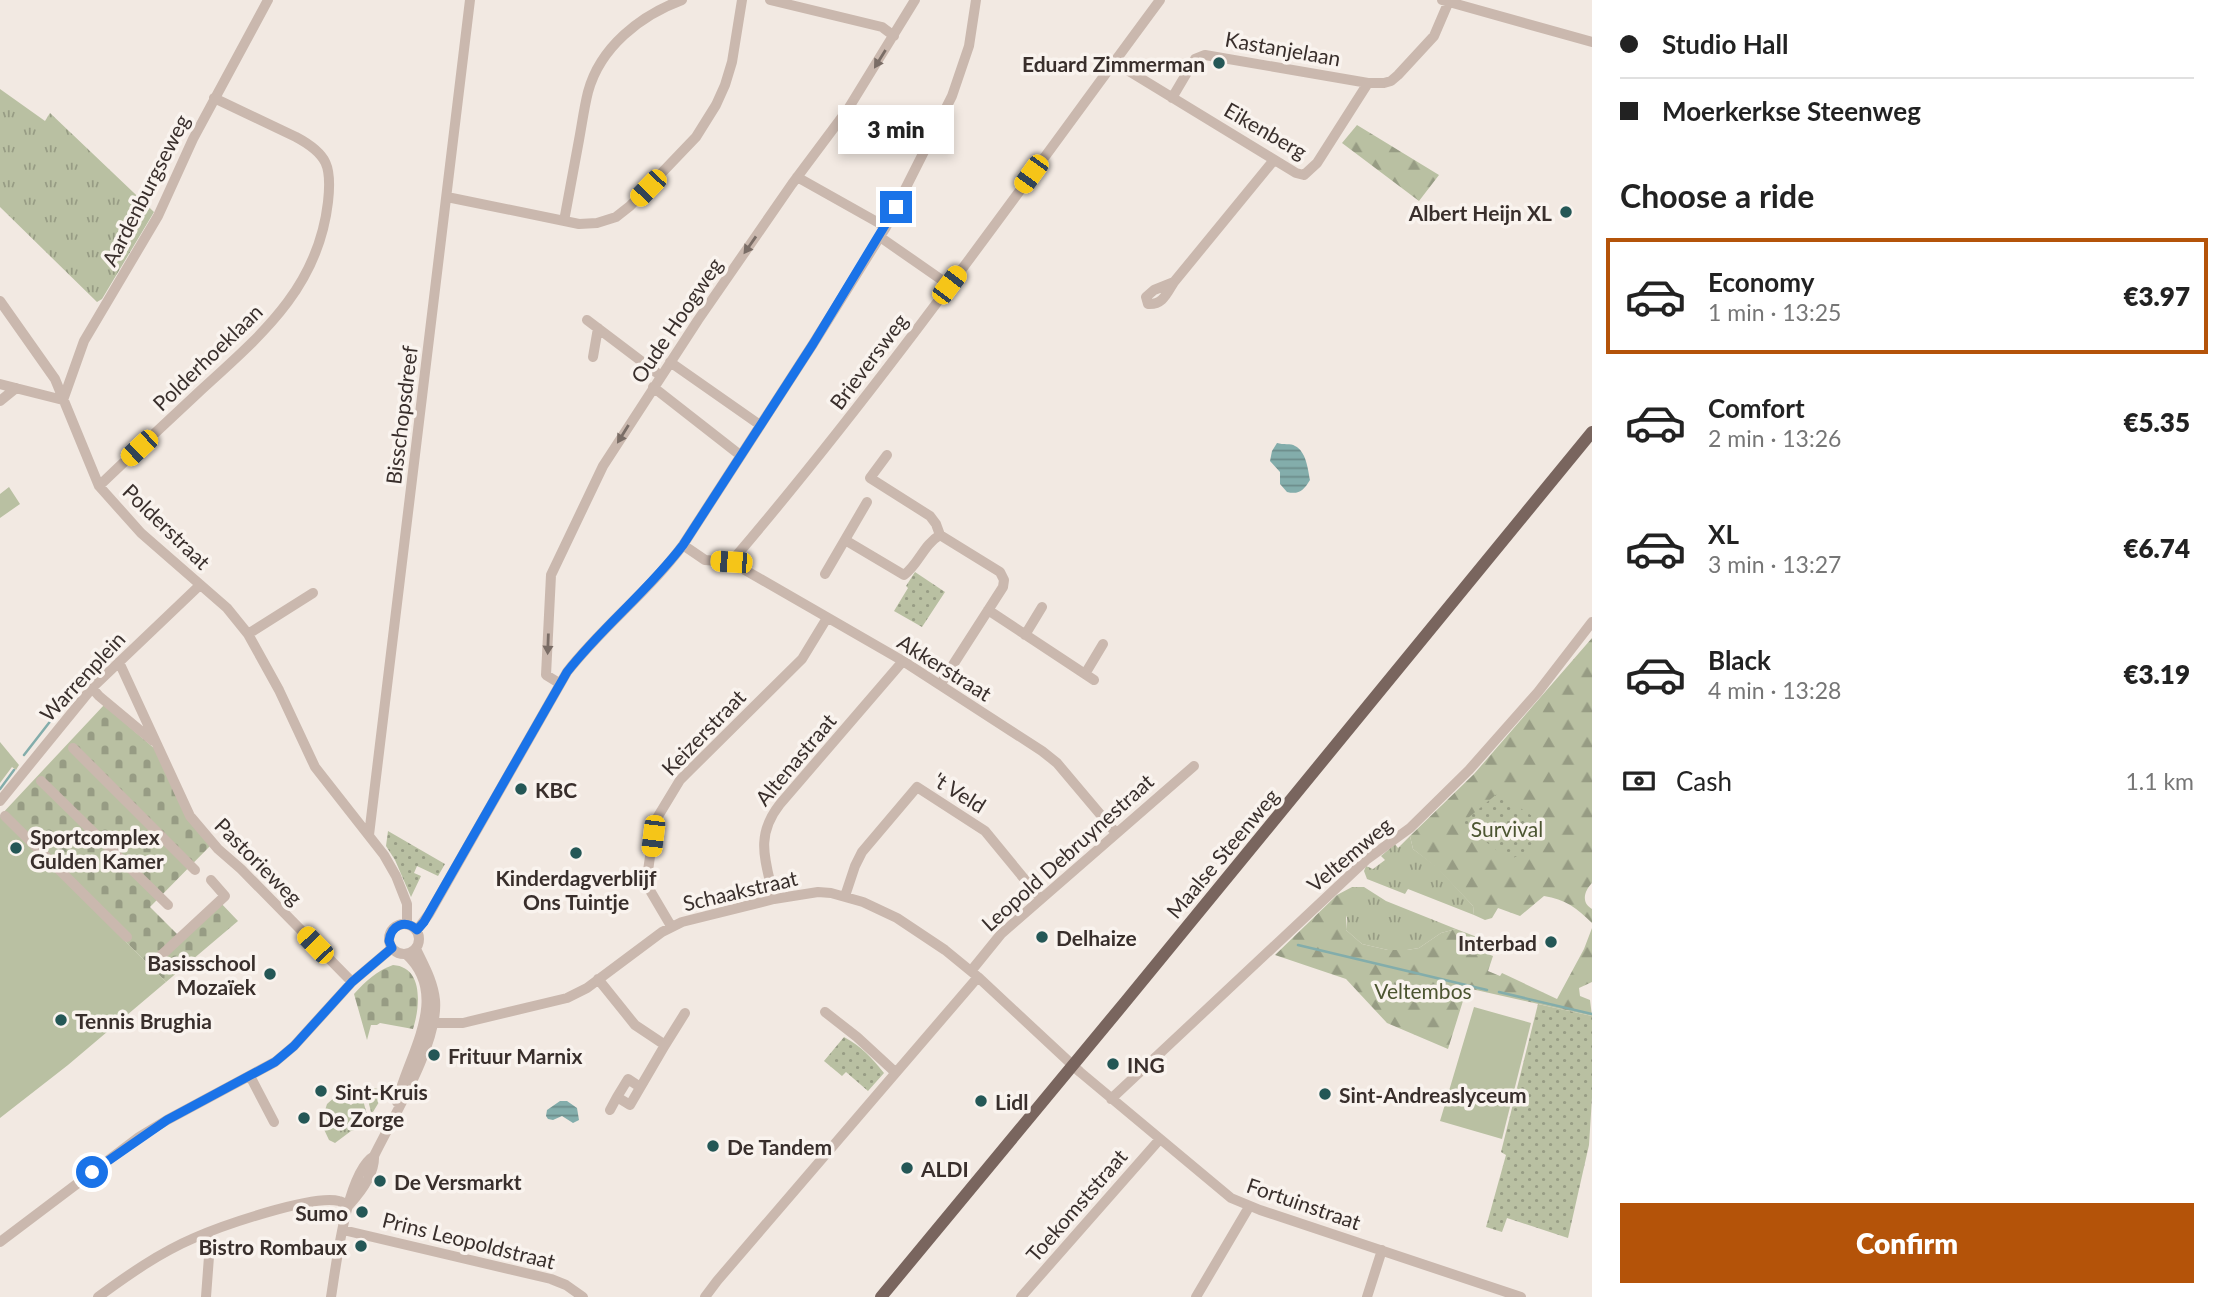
<!DOCTYPE html>
<html lang="en">
<head>
<meta charset="utf-8">
<style>
	body { margin:0; font-family:Lato,sans-serif; background:#f2f2f2; color:#222; height:100vh; display:flex; flex-direction:column; font-size:26px; white-space:nowrap }
	* { box-sizing:border-box; margin:0 }
	p { font-size:23px; color:#767676 }
	.icon { flex:none; width:38px; height:38px; fill:none; stroke:currentColor; stroke-width:2; stroke-linecap:round; stroke-linejoin:round }
	.map { position:relative; flex:1; overflow:hidden }
	.drawer { display:flex; flex-direction:column; background:#fff; width:630px }
	.drawer>* { flex:none }
	.top-card { display:grid; align-content:center; height:154px; padding:0 28px; background:#fff }
	.end { position:absolute; width:32px; height:32px; margin:-16px; border:9px solid #1a73e8; background:#fff; box-shadow:0 0 0 4px #fff }
	.from { border-radius:50% }
	.bubble { position:absolute; height:49px; border-radius:0px; background:#fff; box-shadow:0 4px 10px #0003; font-size:23px; font-weight:800; line-height:49px; text-align:center }
	.car { position:absolute; width:21px; height:42px; margin:-21px -10px; border-radius:9px; box-shadow:0 0 5px 2px #0007; background:linear-gradient(#f5c518 24%,#345 0 40%,#f5c518 0 76%,#345 0 86%,#f5c518 0) }
	.top-card b { display:flex; align-items:center; gap:24px; height:66px; font-size:26px }
	.top-card b+b { border-top:2px solid #e0e0e0 }
	.top-card i { width:18px; height:18px; background:#222 }
	ul { padding:0; list-style:none }
	li { display:flex; align-items:center; gap:21px; height:116px; margin:0 14px 10px; padding:0 14px; border:4px solid transparent; border-radius:0px }
	li div { flex:1 }
	li b { display:block; font-size:26px }
	li em { font-style:normal; font-weight:800 }
	li.on { border-color:#b45309 }
	li>.icon { width:63px; height:63px; stroke-width:1.5 }
	h2 { padding:0 28px; font-size:32px; line-height:84px }
	.pay { display:flex; align-items:center; gap:18px; height:77px; padding:0 28px; font-size:26px }
	.pay p { margin-inline-start:auto }
	.cta { display:flex; gap:14px; margin-top:auto; padding:14px 28px }
	.cta a { flex:1; height:80px; border-radius:0px; background:#b45309; color:#fff; font-size:28px; font-weight:800; line-height:80px; text-align:center }
	main { display:flex; flex:1; min-height:0 }
	.map>svg:first-child { display:block }
</style>
</head>
<body>
<main>
<div class="map">
<svg width="1592" height="1297" viewBox="0 0 1592 1297">
	<defs>
		<pattern id="grass-tufts" width="24" height="20" patternUnits="userSpaceOnUse" patternTransform="scale(1.75)"><rect width="24" height="20" fill="#b9c0a2"/><path d="M3 7l-1-3M5 7V3M7 7l1-3M15 17l-1-3M17 17v-4M19 17l1-3" fill="none" stroke="#979c84"/></pattern>
		<pattern id="forest-firs" width="22" height="20" patternUnits="userSpaceOnUse" patternTransform="scale(1.75)"><rect width="22" height="20" fill="#b9c0a2"/><path d="M5 1l3.5 6h-7zM16 11l3.5 6h-7z" fill="#979c84"/></pattern>
		<pattern id="cemetery-stones" width="16" height="16" patternUnits="userSpaceOnUse" patternTransform="scale(1.75)"><rect width="16" height="16" fill="#b9c0a2"/><path d="M2 7V4a2 2 0 0 1 4 0v3zM10 15v-3a2 2 0 0 1 4 0v3z" fill="#979c84"/></pattern>
		<pattern id="park-dots" width="8" height="8" patternUnits="userSpaceOnUse" patternTransform="scale(1.75)"><rect width="8" height="8" fill="#b9c0a2"/><path d="M2 2h.1M6 6h.1" fill="none" stroke="#979c84" stroke-width="1.8" stroke-linecap="round"/></pattern>
		<pattern id="water-rules" width="6" height="5" patternUnits="userSpaceOnUse" patternTransform="scale(1.75)"><rect width="6" height="5" fill="#83adab"/><path d="M0 2.5h6" fill="none" stroke="#6c8d8b"/></pattern>
	</defs>
	<rect width="100%" height="100%" fill="#f2e9e2"/>
	<path fill="url(#grass-tufts)" d="M0 89 45 121 50 113 154 212 102 299 97 302 0 207Z
		M1410 836 1413 849 1437 867 1473 906 1474 915 1408 889 1405 894 1367 879 1364 871 1366 866 1373 869 1385 860 1381 856 1395 844 1398 848Z
		M1352 887H1364L1386 901 1456 929 1441 933 1419 948 1407 950H1388L1362 944 1346 930 1347 918 1337 895Z
		M371 1088 379 1089V1102L373 1112H371L367 1096Z
		M336 1096 343 1097 345 1102 351 1105 359 1099 363 1100 370 1126 351 1131 335 1143 329 1140 321 1123 327 1104Z"/>
	<path fill="url(#forest-firs)" d="M1357 125 1439 175 1419 201 1342 143Z
		M1592 638V883C1584 891 1581 903 1592 909V923C1577 908 1565 899 1544 896L1520 916 1498 908 1492 918 1485 920 1474 915 1473 906 1437 868 1413 849 1410 836 1474 774Z
		M1337 895 1346 901V930L1362 944 1388 950H1407L1419 948 1441 933 1456 929 1477 937 1473 948 1493 956 1488 971 1500 976 1502 973 1557 999 1584 949 1592 928V982L1579 988 1580 996 1590 1000 1592 1016 1467 988 1448 1049 1387 1023 1346 979 1275 955Z"/>
	<path fill="url(#cemetery-stones)" d="M104 705 155 749 211 845 150 907 179 936 218 900 238 921 166 982 0 816Z
		M393 965C424 967 420 1007 413 1029L380 1023 377 1025H371L367 1040 354 994C366 981 376 971 393 965Z"/>
	<path fill="url(#park-dots)" d="M915 572 945 592 922 627 894 611 908 588 906 586Z
		M1498 793 1535 818 1544 838 1536 847 1509 860 1462 823Z
		M388 831 445 864 438 876 417 866 414 873 421 876 411 897 395 860 386 846Z
		M1538 1004 1592 1016V1098L1589 1145 1568 1238 1507 1218 1502 1232 1486 1227 1506 1155 1501 1152Z
		M844 1037C862 1047 871 1057 884 1073L868 1091 846 1072 842 1076 824 1061Z"/>
	<path fill="#b9c0a2" d="M9 487 20 504 0 518V494Z
		M0 742 19 765 16 770 12 767 0 783Z
		M0 816 166 982 68 1065 0 1118Z
		M1474 1007 1531 1023 1502 1139 1440 1121Z"/>
	<path fill="url(#water-rules)" d="M1277 443C1283 445 1291 443 1295 446 1306 451 1308 469 1310 480 1304 490 1299 495 1287 492L1280 484V472L1270 461 1272 451Z
		M560 1101H567L577 1108 579 1120 573 1123 562 1116 553 1120 548 1119 546 1116 547 1110Z"/>
	<g fill="none" stroke-linecap="round" stroke-linejoin="round">
		<path stroke="#83adab" stroke-width="2.5" d="M24 755 52 719
			M0 789 14 770
			M1298 945 1487 990
			M1499 992 1592 1014"/>
		<path stroke="#cab8ae" stroke-width="10" d="M770 0 882 27 894 36
			M1442 0 1592 42
			M1114 62 1296 173 1304 175 1317 163 1368 83H1384L1391 81 1398 75 1434 36 1449 1
			M1172 98 1195 59 1205 55 1368 83
			M797 177 886 227
			M447 197 579 224 597 223 616 217 630 206 696 137 716 105 725 85 732 62 742 0
			M564 221C569 194 574 167 579 140 582 124 584 108 588 92 600 47 641 15 682 0
			M880 237 949 285
			M1174 282C1167 293 1163 305 1148 304L1146 297 1154 290 1174 282 1274 160
			M0 301 55 379 99 486 141 533 227 608 248 634 279 690 315 767 384 855 396 876 407 904V924
			M587 320 661 376
			M593 357 598 328
			M670 362 760 425
			M0 384 63 400
			M653 387 740 455
			M63 400 84 341 158 216 193 139 268 0
			M0 401 16 388
			M887 455 870 478 930 516 936 524 940 535 1000 572 1004 580 1003 587 940 685
			M99 486C132 454 166 423 200 391 260 336 318 289 328 202 332 167 328 154 296 137L214 98
			M845 540 904 575C919 564 923 545 940 535
			M683 545 705 560 731 562C884 383 1020 189 1160 0
			M731 562 903 661 1042 751 1057 763 1116 833
			M825 574 867 502
			M988 610 1094 680
			M248 634 313 593
			M1025 635 1042 607
			M119 662 190 816 218 849 241 869 352 982
			M1085 674 1103 644
			M559 683 546 675 551 575 603 466 698 320 792 184 848 109 915 0
			M92 688 99 696 153 741
			M73 748 195 870
			M41 781 168 905
			M0 801 92 688 200 585
			M5 816 127 937
			M369 835 470 0
			M845 896 855 866 862 852 917 787 985 831 1040 898
			M774 899C766 861 754 837 780 804L903 661
			M389 939a15 15 0 1 1 30 0a15 15 0 1 1-30 0Z
			M671 926 648 887 647 878 654 828 657 818 680 780 690 770 802 659 827 618
			M417 930 429 914 567 672C602 627 649 591 683 545L813 344 886 227 952 96 969 46 976 0
			M154 962 225 896 211 880
			M971 971 1001 934 1194 766
			M598 979 635 1025 665 1045 630 1105 617 1097 628 1079 640 1087
			M825 1012 857 1037 895 1072
			M425 1023H463L567 998 587 988 662 932 682 922 774 899 818 892 831 893 863 902 897 918 945 950 978 977 1080 1072 1231 1198 1260 1210 1521 1297
			M665 1045 685 1013
			M250 1076 274 1122
			M1111 1099 1332 892 1366 860 1410 828 1469 770 1538 692 1592 622
			M397 1102C408 1055 452 996 406 954
			M610 1110 617 1097
			M349 1205C360 1193 375 1173 374 1156 393 1117 439 1042 435 1000 433 981 424 966 416 949
			M343 1230 551 1279 566 1285 583 1297
			M0 1242 139 1137 167 1120 275 1062 294 1046 352 982 392 948
			M98 1297C128 1275 159 1253 194 1238 221 1226 313 1194 339 1201 340 1201 348 1205 349 1205
			M206 1297 210 1243 207 1233
			M331 1297C336 1266 347 1171 374 1156
			M705 1297 717 1281 978 977
			M1021 1297 1160 1139
			M1196 1297 1249 1207
			M1367 1297 1382 1250"/>
		<path stroke="#79655e" stroke-width="12" d="M881 1297 1126 1001 1592 432"/>
	</g>
	<defs><path id="oneway-solid" d="M-6-.8H1V-3.2L6.5 0L1 3.2V.8H-6Z" transform="scale(1.75)"/></defs>
	<g fill="#7a6d66">
		<use href="#oneway-solid" transform="translate(880 59) rotate(122)"/>
		<use href="#oneway-solid" transform="translate(750 245) rotate(125)"/>
		<use href="#oneway-solid" transform="translate(623 434) rotate(122)"/>
		<use href="#oneway-solid" transform="translate(548 644) rotate(92)"/>
	</g>
	<g fill="none" stroke-linecap="round" stroke-linejoin="round">
		<path stroke="#1a73e8" stroke-width="9" d="M92 1172 167 1120 275 1062 294 1046 352 982 392 948 389 941C391 925 405 919 417 930L424 922 567 672C602 627 648 591 683 545L813 344 896 207"/>
	</g>
	<g fill="#245756" stroke="#f9f3ee" stroke-width="2.5">
		<circle cx="1219" cy="63" r="7"/>
		<circle cx="1566" cy="212" r="7"/>
		<circle cx="521" cy="789" r="7"/>
		<circle cx="16" cy="848" r="7"/>
		<circle cx="576" cy="853" r="7"/>
		<circle cx="1042" cy="937" r="7"/>
		<circle cx="1551" cy="942" r="7"/>
		<circle cx="270" cy="974" r="7"/>
		<circle cx="61" cy="1020" r="7"/>
		<circle cx="434" cy="1055" r="7"/>
		<circle cx="1113" cy="1064" r="7"/>
		<circle cx="321" cy="1091" r="7"/>
		<circle cx="1325" cy="1094" r="7"/>
		<circle cx="981" cy="1101" r="7"/>
		<circle cx="304" cy="1118" r="7"/>
		<circle cx="713" cy="1146" r="7"/>
		<circle cx="907" cy="1168" r="7"/>
		<circle cx="380" cy="1181" r="7"/>
		<circle cx="362" cy="1212" r="7"/>
		<circle cx="361" cy="1246" r="7"/>
	</g>
	<g text-anchor="middle" dominant-baseline="central" stroke-width="7" stroke-linejoin="round" paint-order="stroke">
		<g font-size="21" fill="#392f2c" stroke="#f9f3ee">
			<text transform="translate(1283 48) rotate(10)">Kastanjelaan</text>
			<text transform="translate(1266 130) rotate(30)">Eikenberg</text>
			<text transform="translate(145 190) rotate(-63)">Aardenburgseweg</text>
			<text transform="translate(676 320) rotate(-56)">Oude Hoogweg</text>
			<text transform="translate(207 357) rotate(-44)">Polderhoeklaan</text>
			<text transform="translate(868 361) rotate(-53)">Brieversweg</text>
			<text transform="translate(401 415) rotate(-83)">Bisschopsdreef</text>
			<text transform="translate(167 526) rotate(44)">Polderstraat</text>
			<text transform="translate(945 667) rotate(32)">Akkerstraat</text>
			<text transform="translate(82 676) rotate(-47)">Warrenplein</text>
			<text transform="translate(703 732) rotate(-46)">Keizerstraat</text>
			<text transform="translate(795 759) rotate(-50)">Altenastraat</text>
			<text transform="translate(960 792) rotate(32)">'t Veld</text>
			<text transform="translate(1067 852) rotate(-42)">Leopold Debruynestraat</text>
			<text transform="translate(1222 853) rotate(-50)">Maalse Steenweg</text>
			<text transform="translate(1349 854) rotate(-40)">Veltemweg</text>
			<text transform="translate(259 861) rotate(45)">Pastorieweg</text>
			<text transform="translate(740 890) rotate(-13)">Schaakstraat</text>
			<text transform="translate(1304 1203) rotate(19)">Fortuinstraat</text>
			<text transform="translate(1076 1205) rotate(-49)">Toekomststraat</text>
			<text transform="translate(469 1240) rotate(14)">Prins Leopoldstraat</text>
		</g>
		<g font-size="21" font-weight="bold" fill="#392f2c" stroke="#f9f3ee" text-anchor="start">
			<text x="1205" y="63" text-anchor="end">Eduard Zimmerman</text>
			<text x="1552" y="212" text-anchor="end">Albert Heijn XL</text>
			<text x="535" y="789">KBC</text>
			<text x="30" y="836">Sportcomplex<tspan x="30" dy="24">Gulden Kamer</tspan></text>
			<text x="576" y="877" text-anchor="middle">Kinderdagverblijf<tspan x="576" dy="24">Ons Tuintje</tspan></text>
			<text x="1056" y="937">Delhaize</text>
			<text x="1537" y="942" text-anchor="end">Interbad</text>
			<text x="256" y="962" text-anchor="end">Basisschool<tspan x="256" dy="24">Mozaïek</tspan></text>
			<text x="75" y="1020">Tennis Brughia</text>
			<text x="448" y="1055">Frituur Marnix</text>
			<text x="1127" y="1064">ING</text>
			<text x="335" y="1091">Sint-Kruis</text>
			<text x="1339" y="1094">Sint-Andreaslyceum</text>
			<text x="995" y="1101">Lidl</text>
			<text x="318" y="1118">De Zorge</text>
			<text x="727" y="1146">De Tandem</text>
			<text x="921" y="1168">ALDI</text>
			<text x="394" y="1181">De Versmarkt</text>
			<text x="348" y="1212" text-anchor="end">Sumo</text>
			<text x="347" y="1246" text-anchor="end">Bistro Rombaux</text>
		</g>
		<g font-size="21" fill="#4c5531" stroke="#f9f3ee">
			<text x="1507" y="828">Survival</text>
			<text x="1423" y="990">Veltembos</text>
		</g>
	</g>
</svg>
<i class="end from" style="left:92px;top:1172px"></i>
<i class="end" style="left:896px;top:207px"></i>
<div class="bubble" style="left:838px;top:105px;width:116px">3 min</div>
<i class="car" style="left:1031px;top:174px;rotate:216deg"></i>
<i class="car" style="left:648px;top:188px;rotate:224deg"></i>
<i class="car" style="left:949px;top:285px;rotate:37deg"></i>
<i class="car" style="left:139px;top:448px;rotate:227deg"></i>
<i class="car" style="left:731px;top:562px;rotate:274deg"></i>
<i class="car" style="left:653px;top:836px;rotate:187deg"></i>
<i class="car" style="left:315px;top:945px;rotate:316deg"></i>
</div>
<section class="drawer">
<div class="top-card">
<b><i class="from"></i>Studio Hall</b>
<b><i></i>Moerkerkse Steenweg</b>
</div>
<h2>Choose a ride</h2>
<ul>
<li class="on"><svg class="icon" aria-label="car" viewBox="0 0 24 24"><path d="M5 17H2v-5l4-1 3-4h7l3 4 3 1v5h-3M9 17h6M6 11h13"/><circle cx="7" cy="17" r="2"/><circle cx="17" cy="17" r="2"/></svg><div><b>Economy</b><p>1 min · 13:25</p></div><em>€3.97</em></li>
<li><svg class="icon" aria-label="car" viewBox="0 0 24 24"><path d="M5 17H2v-5l4-1 3-4h7l3 4 3 1v5h-3M9 17h6M6 11h13"/><circle cx="7" cy="17" r="2"/><circle cx="17" cy="17" r="2"/></svg><div><b>Comfort</b><p>2 min · 13:26</p></div><em>€5.35</em></li>
<li><svg class="icon" aria-label="car" viewBox="0 0 24 24"><path d="M5 17H2v-5l4-1 3-4h7l3 4 3 1v5h-3M9 17h6M6 11h13"/><circle cx="7" cy="17" r="2"/><circle cx="17" cy="17" r="2"/></svg><div><b>XL</b><p>3 min · 13:27</p></div><em>€6.74</em></li>
<li><svg class="icon" aria-label="car" viewBox="0 0 24 24"><path d="M5 17H2v-5l4-1 3-4h7l3 4 3 1v5h-3M9 17h6M6 11h13"/><circle cx="7" cy="17" r="2"/><circle cx="17" cy="17" r="2"/></svg><div><b>Black</b><p>4 min · 13:28</p></div><em>€3.19</em></li>
</ul>
<div class="pay"><svg class="icon" aria-label="cash" viewBox="0 0 24 24"><path d="M3 7h18v10H3z"/><circle cx="12" cy="12" r="2"/></svg>Cash<p>1.1 km</p></div>
<div class="cta"><a>Confirm</a></div>
</section>
</main>
</body>
</html>
